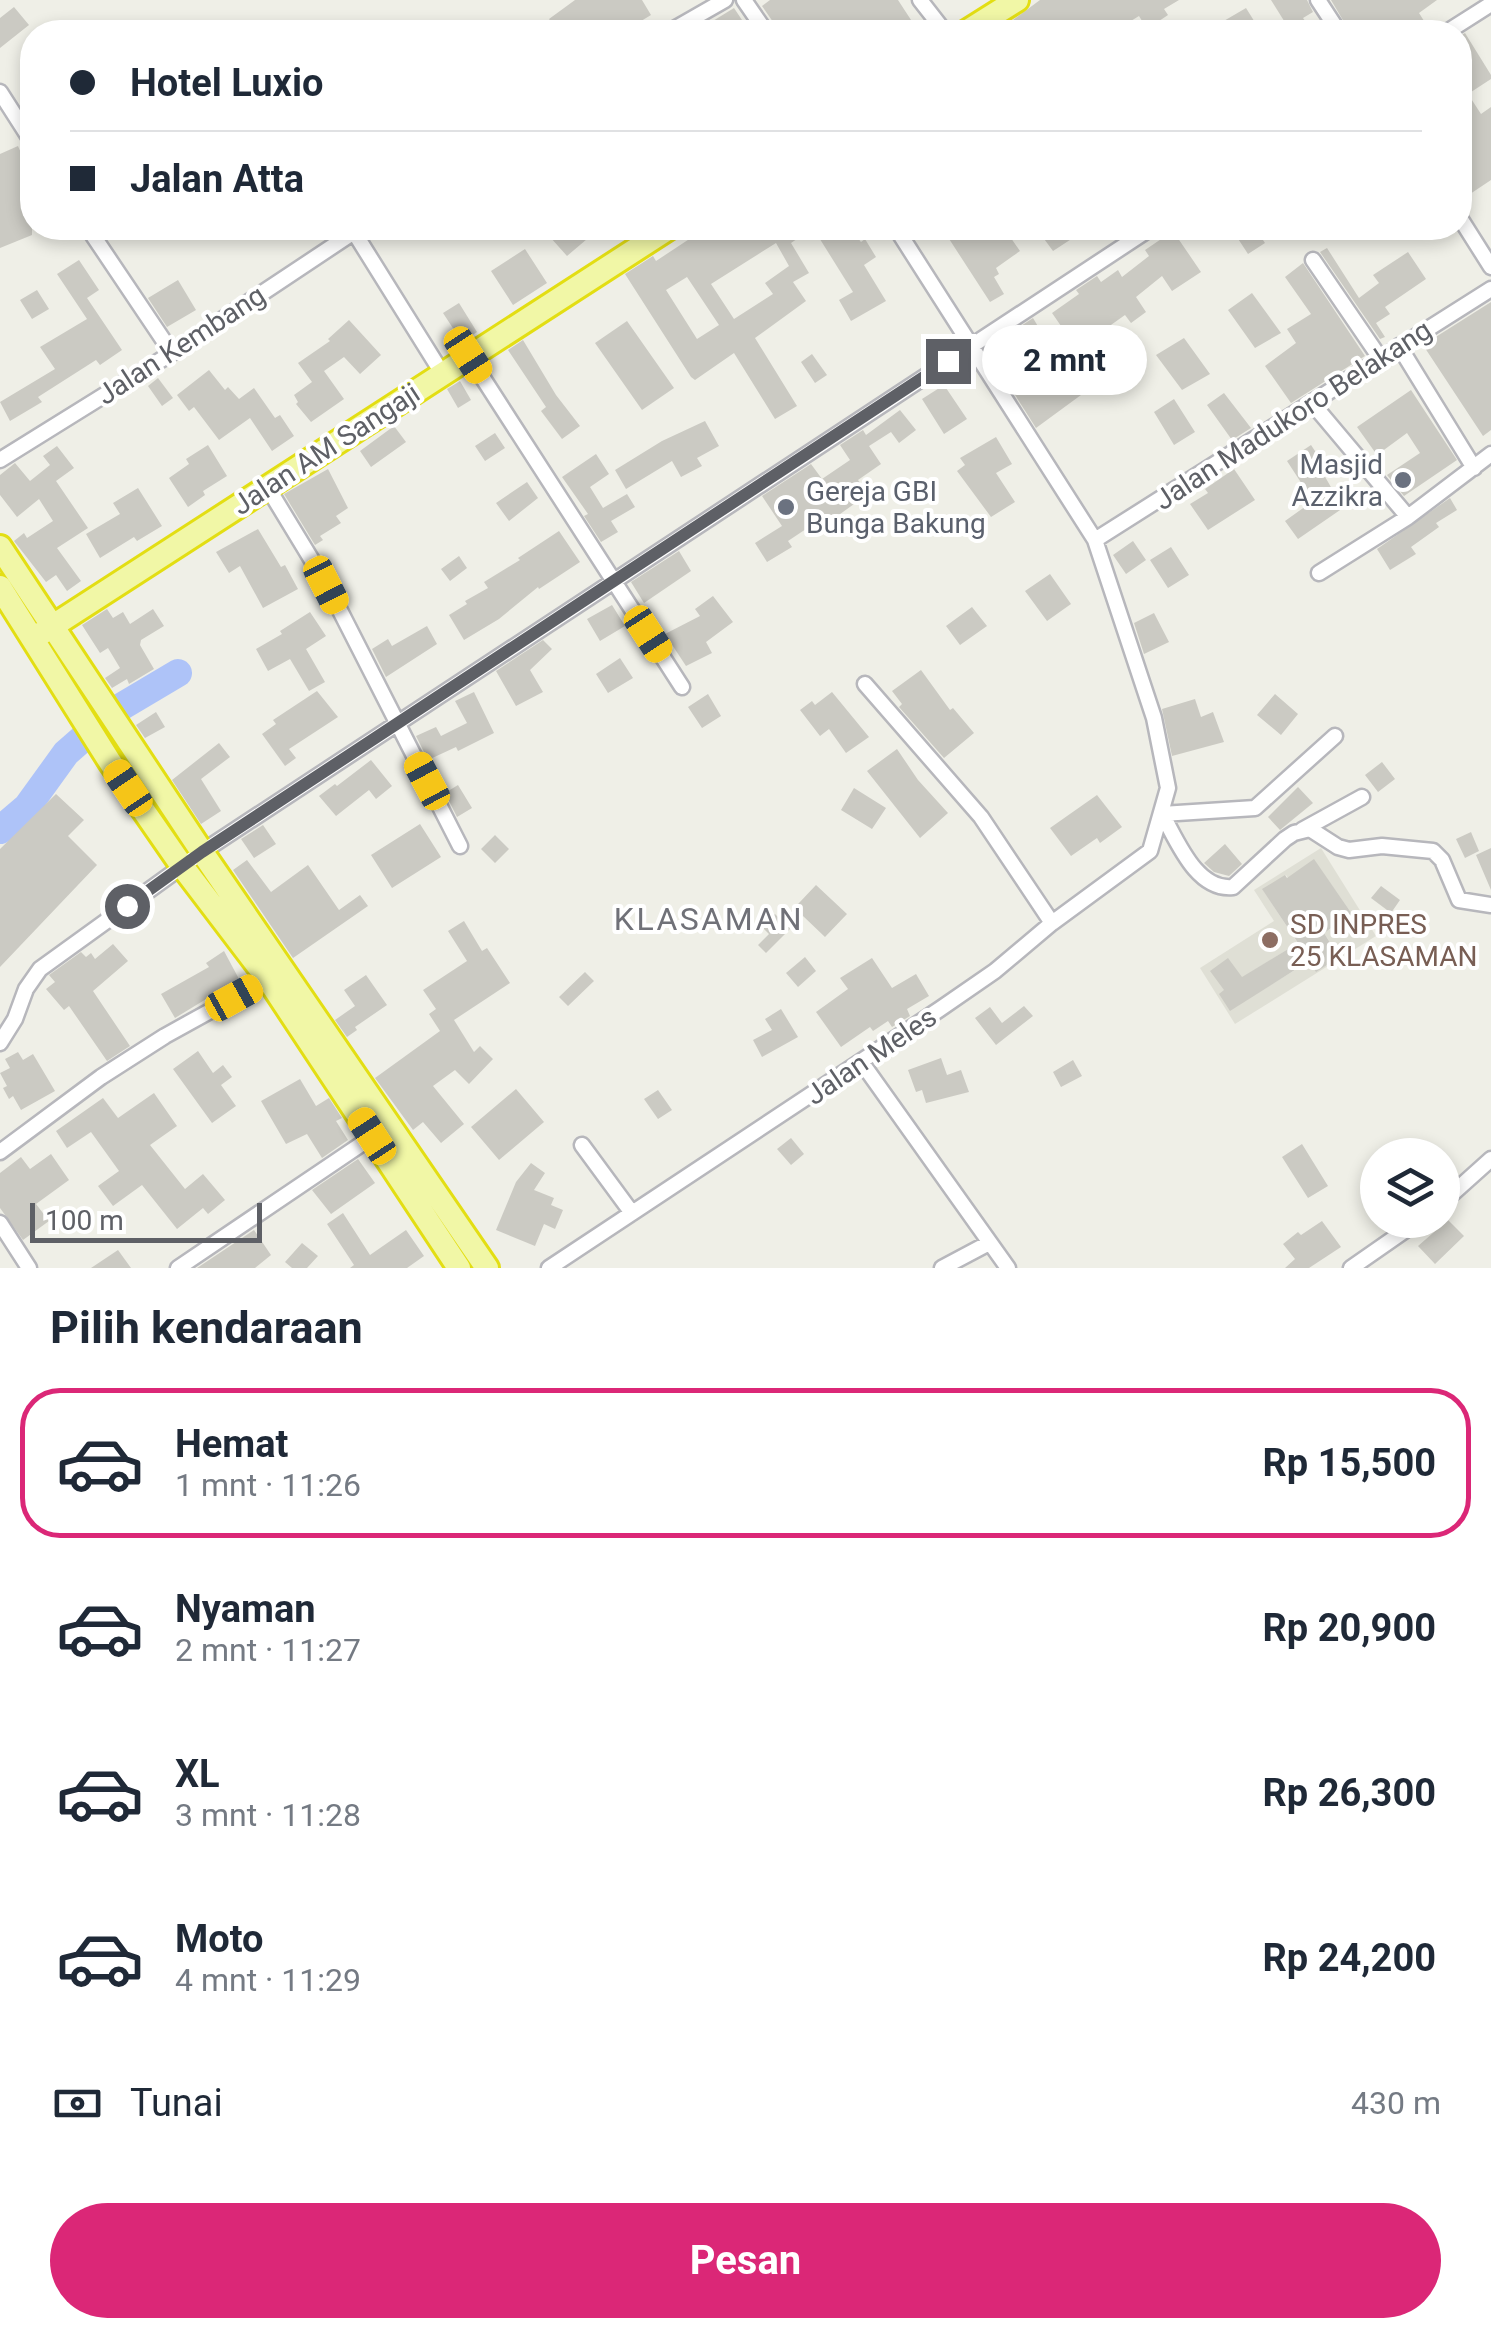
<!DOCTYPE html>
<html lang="id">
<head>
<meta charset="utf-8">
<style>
	body { margin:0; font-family:Roboto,sans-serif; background:#f2f2f3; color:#1f2937; height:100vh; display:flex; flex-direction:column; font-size:38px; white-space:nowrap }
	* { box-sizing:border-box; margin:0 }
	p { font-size:32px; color:#747a83 }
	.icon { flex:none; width:55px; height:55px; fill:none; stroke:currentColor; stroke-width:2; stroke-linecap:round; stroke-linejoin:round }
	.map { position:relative; height:1268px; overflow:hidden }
	.details { display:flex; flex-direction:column; background:#fff; flex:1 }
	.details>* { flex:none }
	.hud { position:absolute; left:20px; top:20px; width:1452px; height:220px; border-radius:40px; box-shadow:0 5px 15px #0003; display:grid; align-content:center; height:220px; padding:0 50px; background:#fff }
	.fabs { position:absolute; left:1360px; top:1138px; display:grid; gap:20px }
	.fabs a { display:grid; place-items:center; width:100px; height:100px; border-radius:50%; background:#fff; box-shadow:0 5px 15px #0003; font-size:50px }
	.scale { position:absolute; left:30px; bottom:25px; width:232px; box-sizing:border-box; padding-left:10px; border:5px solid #5e6066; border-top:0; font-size:28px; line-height:35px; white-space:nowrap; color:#5e6066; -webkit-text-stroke:8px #fff; paint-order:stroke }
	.end { position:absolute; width:45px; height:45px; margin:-22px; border:12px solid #5e6066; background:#fff; box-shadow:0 0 0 5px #fff }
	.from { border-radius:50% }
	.bubble { position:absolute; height:70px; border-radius:35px; background:#fff; box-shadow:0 5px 15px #0003; font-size:32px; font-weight:700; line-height:70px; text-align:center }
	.car { position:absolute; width:30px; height:60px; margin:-30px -15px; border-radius:12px; box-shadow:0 0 8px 2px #0007; background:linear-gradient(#f5c518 24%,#345 0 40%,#f5c518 0 76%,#345 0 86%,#f5c518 0) }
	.hud b { display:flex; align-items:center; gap:35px; height:95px; font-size:38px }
	.hud b+b { border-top:2px solid #e0e1e3 }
	.hud i { width:25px; height:25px; background:#1f2937 }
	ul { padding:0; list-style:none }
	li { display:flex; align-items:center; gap:30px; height:150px; margin:0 20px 15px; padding:0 30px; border:5px solid transparent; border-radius:40px }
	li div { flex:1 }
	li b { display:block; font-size:38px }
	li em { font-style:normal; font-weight:700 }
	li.on { border-color:#db2777 }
	li>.icon { width:90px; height:90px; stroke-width:1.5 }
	h2 { padding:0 50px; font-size:45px; line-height:120px }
	.pay { display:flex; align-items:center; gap:25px; height:110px; padding:0 50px; font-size:38px }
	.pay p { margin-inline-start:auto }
	.action { display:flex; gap:20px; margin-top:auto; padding:20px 50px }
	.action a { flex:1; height:115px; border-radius:60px; background:#db2777; color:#fff; font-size:40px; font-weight:700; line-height:115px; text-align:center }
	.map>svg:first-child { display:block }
</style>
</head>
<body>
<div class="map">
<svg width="1491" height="1268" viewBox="0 0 1491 1268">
	<rect width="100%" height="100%" fill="#efefe7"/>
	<path fill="#dfdfd5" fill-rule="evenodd" d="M1321 848 1376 936 1235 1024 1200 968 1274 921 1254 890ZM1314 860 1352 914 1329 930H1328ZM1286 875 1339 956 1316 971 1263 890ZM1293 946 1305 964 1249 998 1238 980Z"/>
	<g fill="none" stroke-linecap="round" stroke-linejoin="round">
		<path stroke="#aec3f8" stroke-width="28" d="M0 830 27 807 66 753 114 711 178 673"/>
	</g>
	<path fill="#cbcac3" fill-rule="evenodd" d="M575 0H642L651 15 623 32H558L549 19Z
		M770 0H898L913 23 898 32H780L762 6Z
		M1040 0H1179L1164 9 1168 15 1147 29 1139 16 1113 32H1015L1009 23Z
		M1271 0H1307L1313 12 1303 18 1313 32H1291Z
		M1331 0H1437L1419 13 1431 32H1350Z
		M14 7 29 25 0 48V18Z
		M734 8 750 32H695Z
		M1246 8 1261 32H1205Z
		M1465 33 1491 75V79L1468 94 1481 114 1491 107V180L1470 194 1460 179V36Z
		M18 146 32 178V235L0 248V154Z
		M542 228H600L567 256Z
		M706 228H850L861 242 865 239 876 257 864 265 886 301 851 321 839 300 853 292 813 228 791 243 809 273 793 282 806 301 755 338 797 406 775 419 734 353 695 380 691 377 625 274 653 256 656 261ZM776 243 789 266 765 283 773 294 734 319 711 284ZM687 277 719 325 697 339 666 290Z
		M942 228H1004L1020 251 996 268 999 274 994 277 1004 294 990 302Z
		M1036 228H1070L1076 236 1053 251Z
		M1231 228H1255L1265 243 1248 254Z
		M1173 231 1201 272 1172 291 1162 276 1136 297 1146 312 1131 323 1125 315 1077 349 1052 313 1079 294 1076 290 1097 276 1101 282 1118 270 1122 277 1149 256 1145 250Z
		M1327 248 1359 298 1379 283 1373 275 1408 252 1426 279 1385 307 1390 314 1376 323 1385 337 1380 339 1320 252Z
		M525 249 547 283 513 305 491 271Z
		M79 260 99 290 87 298 122 350 100 365 96 360 38 397 42 402 10 421 0 402 55 369 40 347 87 319 57 274Z
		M1303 263 1365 356 1291 403 1265 366 1296 343 1287 329 1311 314 1285 277Z
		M178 280 196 310 167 327 148 298Z
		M37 290 49 309 32 319 20 300Z
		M1252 293 1281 333 1255 348 1228 310Z
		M1491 302V430L1483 436 1423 345Z
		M459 303 477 332 462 342 443 313Z
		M1033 318 1042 333 1031 340 1042 356 1028 365 1044 386 1065 371 1081 395 1036 428 986 349Z
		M349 320 381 355 360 374 344 357 324 371 344 399 311 422 296 404 298 402 294 395 312 382 298 363 330 341 328 339Z
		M627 321 674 388 642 410 595 343Z
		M1184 338 1210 374 1182 390 1156 355Z
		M523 340 556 395 580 426 562 439 541 411 546 407 508 350Z
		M812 354 827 375 815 383 801 362Z
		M209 370 225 390 228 387 239 399 254 388 275 418 280 415 294 436 272 451 250 418 219 440 194 407 189 411 177 395Z
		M158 378 173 398 162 406 148 386Z
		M460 381 471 400 458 408 447 389Z
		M944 385 967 419 944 434 922 399Z
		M1411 390 1457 460 1404 496 1387 475 1420 453 1407 433 1377 455 1357 427Z
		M1224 393 1251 428 1232 440 1207 405Z
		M1174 399 1195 432 1174 445 1154 412Z
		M900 410 916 430 899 443 891 432 869 446 881 464 858 480 868 494 822 527 818 521 788 541 792 547 767 562 755 543 782 526 762 496 811 464 822 479 850 460 840 445 863 430 866 435Z
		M705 421 719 446 697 458 702 466 681 477 672 461 626 489 615 470 662 441Z
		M394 426 406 442 371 467 360 451Z
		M495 433 505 448 485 461 475 446Z
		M996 437 1012 464 996 473 1015 502 991 517 957 471 965 465 960 458Z
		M208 445 227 476 203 491 205 495 188 507 169 478 189 464 186 459Z
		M1311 445 1329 472 1324 475 1343 508 1298 539 1285 521 1313 501 1287 461Z
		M57 446 74 468 56 481 88 528 57 548 81 581 67 591 56 575 46 582 14 541 24 533 27 538 53 521 39 499 17 517 0 495V475L15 463 30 481 50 465 43 456Z
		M596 454 609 474 590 487 603 508 627 494 635 507 611 521 618 532 601 542 584 516 588 514 562 477Z
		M328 469 348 508 336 516 341 523 320 536 323 540 315 545 284 494Z
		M1234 469 1255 500 1208 530 1190 504 1208 493 1205 489Z
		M527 482 538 498 509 521 496 503Z
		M138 488 162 526 137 541 134 537 100 558 86 534 120 514 113 503Z
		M1450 498 1457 510 1436 523 1439 527 1411 547 1416 554 1390 570 1377 549Z
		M258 529 281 567 285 565 298 589 263 608 240 566 229 573 216 552Z
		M559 531 580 562 539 589 538 587 499 619 464 640 449 615 467 604 465 601 488 588 484 582 520 560 518 558Z
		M1133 541 1146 560 1126 574 1113 555Z
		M1171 547 1189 575 1168 588 1150 560Z
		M679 551 691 571 644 603 631 582Z
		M459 556 467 568 450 581 441 569Z
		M1050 574 1071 604 1047 621 1025 591Z
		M713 596 733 622 706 642 712 653 686 666 665 634 700 616 695 609Z
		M612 605 625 626 600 641 587 619Z
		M972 607 987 626 960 645 946 626Z
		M107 609 113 618 123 612 130 624 153 609 164 626 141 640 140 645 154 669 129 684 127 679 112 688 105 678 120 668 108 648 100 653 82 625Z
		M310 612 326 636 306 649 325 682 309 691 290 659 268 671 256 649 282 634 280 631Z
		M1154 613 1169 642 1144 654 1134 623Z
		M427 626 437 644 386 677 372 649 388 639 392 646Z
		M543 640 552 649 530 670 543 692 516 706 496 671Z
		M620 658 633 678 608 693 596 674Z
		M921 670 950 710 953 708 974 733 944 758 899 707 902 704 892 691Z
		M317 691 338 717 289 749 296 758 285 766 262 734 276 724 273 720Z
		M474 692 494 733 458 751 456 747 428 760 416 736 436 727 441 736 467 723 455 701Z
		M832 692 869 737 846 753 829 729 820 736 800 710 812 701 815 705Z
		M708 694 721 716 702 728 688 707Z
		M1275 694 1298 714 1281 735 1257 715Z
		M1195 699 1201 717 1213 712 1224 742 1172 756 1162 709Z
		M156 712 165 727 145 738 136 725Z
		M219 743 230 757 201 779 221 811 201 824 172 780Z
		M897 749 918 780 948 813 920 838 867 771Z
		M371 760 392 786 376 799 369 790 336 816 319 796 335 784 337 786Z
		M1382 762 1395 779 1378 792 1365 775Z
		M458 785 472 808 457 817 445 793Z
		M1298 787 1313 803 1280 830 1268 817Z
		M854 788 886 808 872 829 841 810Z
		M56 794 84 820 68 836 97 865 0 967V849Z
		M1097 795 1122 827 1100 843 1097 838 1071 856 1050 828Z
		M420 824 441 857 392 888 371 855Z
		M263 825 276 844 254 858 241 839Z
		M1471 832 1479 851 1465 858 1456 839Z
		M495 835 509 849 495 863 481 849Z
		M1225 844 1242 864 1229 876 1214 872 1204 863Z
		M1491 848V890L1476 855Z
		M1314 859 1352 914 1324 933 1339 957 1316 972 1309 961 1230 1011 1219 994 1224 990 1210 971 1228 958 1242 977 1298 943 1262 889 1285 875 1287 878Z
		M247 860 271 892 308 865 339 910 360 895 368 906 293 958 233 870Z
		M816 885 847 914 825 937 803 916 766 953 758 945 769 934 762 927 775 914 782 921Z
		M1381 886 1400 900 1391 913 1371 898Z
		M464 921 482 951 487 948 510 983 454 1020 474 1052 480 1046 493 1059 469 1084 455 1070 433 1086 464 1124 441 1143 423 1122 413 1130 375 1078 440 1031 429 1014 436 1009 423 990 467 961 448 931Z
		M113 944 128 961 93 991 130 1046 107 1061 69 1006 64 1010 46 989 55 982 49 975 81 952 86 957 91 953 95 959Z
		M224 951 239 979 175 1018 161 994 209 967 206 963Z
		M805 957 816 971 798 987 786 973Z
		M872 958 892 988 916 974 929 996 907 1009 910 1016 892 1027 888 1021 873 1031 870 1027 841 1047 816 1012 848 989 840 978Z
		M585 972 594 981 568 1006 559 997Z
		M366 975 387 1005 355 1027 357 1030 347 1037 335 1020 355 1006 344 990Z
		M1024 1006 1033 1016 996 1045 975 1018 990 1007 1002 1023Z
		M781 1009 798 1037 762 1057 753 1040 772 1030 765 1019Z
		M198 1051 213 1073 223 1065 232 1077 221 1085 236 1106 212 1123 173 1069Z
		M18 1052 23 1060 33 1054 55 1091 21 1110 13 1096 9 1099 3 1088 7 1086 0 1073 10 1068 5 1059Z
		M941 1058 947 1075 961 1070 969 1092 926 1103 922 1090 916 1092 908 1070Z
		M1073 1060 1082 1076 1061 1087 1053 1072Z
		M300 1079 316 1106 329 1098 342 1118 336 1121 348 1140 322 1158 307 1134 286 1144 261 1101Z
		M516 1089 544 1122 499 1160 471 1127Z
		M658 1090 672 1110 658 1119 644 1099Z
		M154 1093 177 1126 150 1145 185 1189 203 1174 225 1200 208 1214 203 1208 177 1229 142 1185 113 1206 98 1186 119 1171 91 1132 67 1148 56 1131 103 1098 118 1118Z
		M791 1138 804 1154 791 1165 777 1149Z
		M1302 1144 1328 1186 1308 1198 1282 1157Z
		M51 1154 69 1180 36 1204 49 1221 23 1240 0 1208V1173L21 1157 30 1169Z
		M358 1159 375 1183 331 1214 312 1190Z
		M531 1163 545 1173 534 1190 554 1198 551 1205 563 1210 555 1229 544 1224 535 1246 496 1230 516 1182Z
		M343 1213 370 1255 406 1230 424 1256 407 1268H350L354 1265 327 1224Z
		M1448 1220 1464 1236 1435 1264 1418 1246Z
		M1322 1221 1341 1247 1309 1268H1285L1295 1259 1283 1244 1298 1232 1301 1235Z
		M254 1230 271 1255 255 1268H197Z
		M302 1243 318 1256 307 1268H292L285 1262Z
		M118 1250 131 1268H91Z"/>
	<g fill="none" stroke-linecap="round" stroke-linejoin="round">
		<g stroke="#b7b7bc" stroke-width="19">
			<path id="minor" d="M744 0 766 32
				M920 0 945 32
				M1318 0 1339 32
				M669 32 725 0
				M1447 32 1491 4
				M0 92 32 142
				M1460 218 1491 267
				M88 228 172 353
				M354 232 442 373
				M1313 260 1380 358
				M1399 346 1474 468
				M468 355 682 687
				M1312 403 1408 517 1491 454
				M0 460 172 353 360 228
				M268 488 327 585 460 846
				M1095 540 1491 289
				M1319 573 1408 517
				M865 684 981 817 1052 923
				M1162 814C1177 840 1196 891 1233 887L1285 839 1294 833 1310 829 1338 847 1349 850 1382 846 1433 851 1442 860 1459 900 1491 905
				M1162 814 1255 808 1335 736
				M1302 830 1362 797
				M0 1043 15 1019 26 989 40 969 202 852 1151 228
				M862 1063 1008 1268
				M582 1145 632 1213
				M0 1152 101 1077 165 1036 268 979
				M1442 1203 1491 1159
				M0 1223 29 1268
				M178 1268 372 1137
				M549 1268 940 1009 995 971 1052 923 1150 851 1168 788 1154 718 1095 540 896 228
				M942 1268 989 1243
				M1351 1268 1420 1220"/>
		</g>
		<g stroke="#e3de13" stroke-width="28">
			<path id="trunk" d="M966 32 1017 0
				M0 547 202 852 487 1268
				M0 587 110 762 182 866 268 979 459 1268
				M42 633 669 228"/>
		</g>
		<use href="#minor" stroke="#fff" stroke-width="14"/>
		<use href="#trunk" stroke="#f1f7a6" stroke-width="22"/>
	</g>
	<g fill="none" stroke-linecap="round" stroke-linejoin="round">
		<path stroke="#5e6066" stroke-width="12" d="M127 906 202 852 948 361"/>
	</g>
	<g fill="#6b7280" stroke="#fff" stroke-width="4">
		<circle cx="1403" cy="480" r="10"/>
		<circle cx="786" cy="507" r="10"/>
	</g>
	<circle fill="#8d6e63" stroke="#fff" stroke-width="4" cx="1270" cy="940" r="10"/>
	<g text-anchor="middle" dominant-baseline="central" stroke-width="8" stroke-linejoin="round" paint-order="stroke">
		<g font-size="28" fill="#5e6066" stroke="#fff">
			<text transform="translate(181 345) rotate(-33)">Jalan Kembang</text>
			<text transform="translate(1293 415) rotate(-33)">Jalan Madukoro Belakang</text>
			<text transform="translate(326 449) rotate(-33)">Jalan AM Sangaji</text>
			<text transform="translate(871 1056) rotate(-34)">Jalan Meles</text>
		</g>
		<g font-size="28" fill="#5b616d" stroke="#fff" text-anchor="end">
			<text x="1383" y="464">Masjid<tspan x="1383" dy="32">Azzikra</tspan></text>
			<text x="806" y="491" text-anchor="start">Gereja GBI<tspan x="806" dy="32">Bunga Bakung</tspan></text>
		</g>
		<g font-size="28" fill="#785e54" stroke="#fff" text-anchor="start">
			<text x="1290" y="924">SD INPRES<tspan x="1290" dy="32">25 KLASAMAN</tspan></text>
		</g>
		<g font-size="32" letter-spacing="2.5" fill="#707178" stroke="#fff">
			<text x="709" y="919">KLASAMAN</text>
		</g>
	</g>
</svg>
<div class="fabs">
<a><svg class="icon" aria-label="layers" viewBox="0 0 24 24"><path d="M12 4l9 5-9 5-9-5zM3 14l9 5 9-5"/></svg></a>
</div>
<div class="scale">100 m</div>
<i class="end from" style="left:127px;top:906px"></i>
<i class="end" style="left:948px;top:361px"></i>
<div class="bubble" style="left:982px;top:325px;width:165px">2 mnt</div>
<i class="car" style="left:468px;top:355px;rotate:147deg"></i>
<i class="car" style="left:326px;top:585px;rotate:153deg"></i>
<i class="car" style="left:648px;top:634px;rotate:147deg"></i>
<i class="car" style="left:427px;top:781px;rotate:332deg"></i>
<i class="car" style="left:128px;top:788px;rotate:326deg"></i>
<i class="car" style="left:234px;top:998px;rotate:61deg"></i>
<i class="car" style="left:372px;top:1136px;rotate:327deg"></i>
<div class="hud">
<b><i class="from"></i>Hotel Luxio</b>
<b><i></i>Jalan Atta</b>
</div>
</div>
<section class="details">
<h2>Pilih kendaraan</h2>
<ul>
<li class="on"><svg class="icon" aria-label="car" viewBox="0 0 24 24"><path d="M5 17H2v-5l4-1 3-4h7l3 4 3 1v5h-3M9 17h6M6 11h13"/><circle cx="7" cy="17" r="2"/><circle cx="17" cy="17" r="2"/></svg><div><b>Hemat</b><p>1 mnt · 11:26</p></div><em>Rp 15,500</em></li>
<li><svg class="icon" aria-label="car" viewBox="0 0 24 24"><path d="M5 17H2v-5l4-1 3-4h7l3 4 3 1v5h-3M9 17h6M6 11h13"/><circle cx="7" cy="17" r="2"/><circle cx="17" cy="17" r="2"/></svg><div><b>Nyaman</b><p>2 mnt · 11:27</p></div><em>Rp 20,900</em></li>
<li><svg class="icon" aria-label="car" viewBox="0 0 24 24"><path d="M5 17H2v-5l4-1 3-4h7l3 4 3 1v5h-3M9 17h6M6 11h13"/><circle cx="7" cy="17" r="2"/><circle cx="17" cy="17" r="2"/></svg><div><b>XL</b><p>3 mnt · 11:28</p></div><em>Rp 26,300</em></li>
<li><svg class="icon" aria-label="car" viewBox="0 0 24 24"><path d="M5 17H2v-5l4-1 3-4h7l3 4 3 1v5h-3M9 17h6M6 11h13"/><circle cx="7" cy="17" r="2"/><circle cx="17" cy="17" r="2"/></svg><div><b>Moto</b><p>4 mnt · 11:29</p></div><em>Rp 24,200</em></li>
</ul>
<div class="pay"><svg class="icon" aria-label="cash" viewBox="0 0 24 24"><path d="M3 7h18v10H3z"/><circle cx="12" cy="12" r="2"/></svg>Tunai<p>430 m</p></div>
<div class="action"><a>Pesan</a></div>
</section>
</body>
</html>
